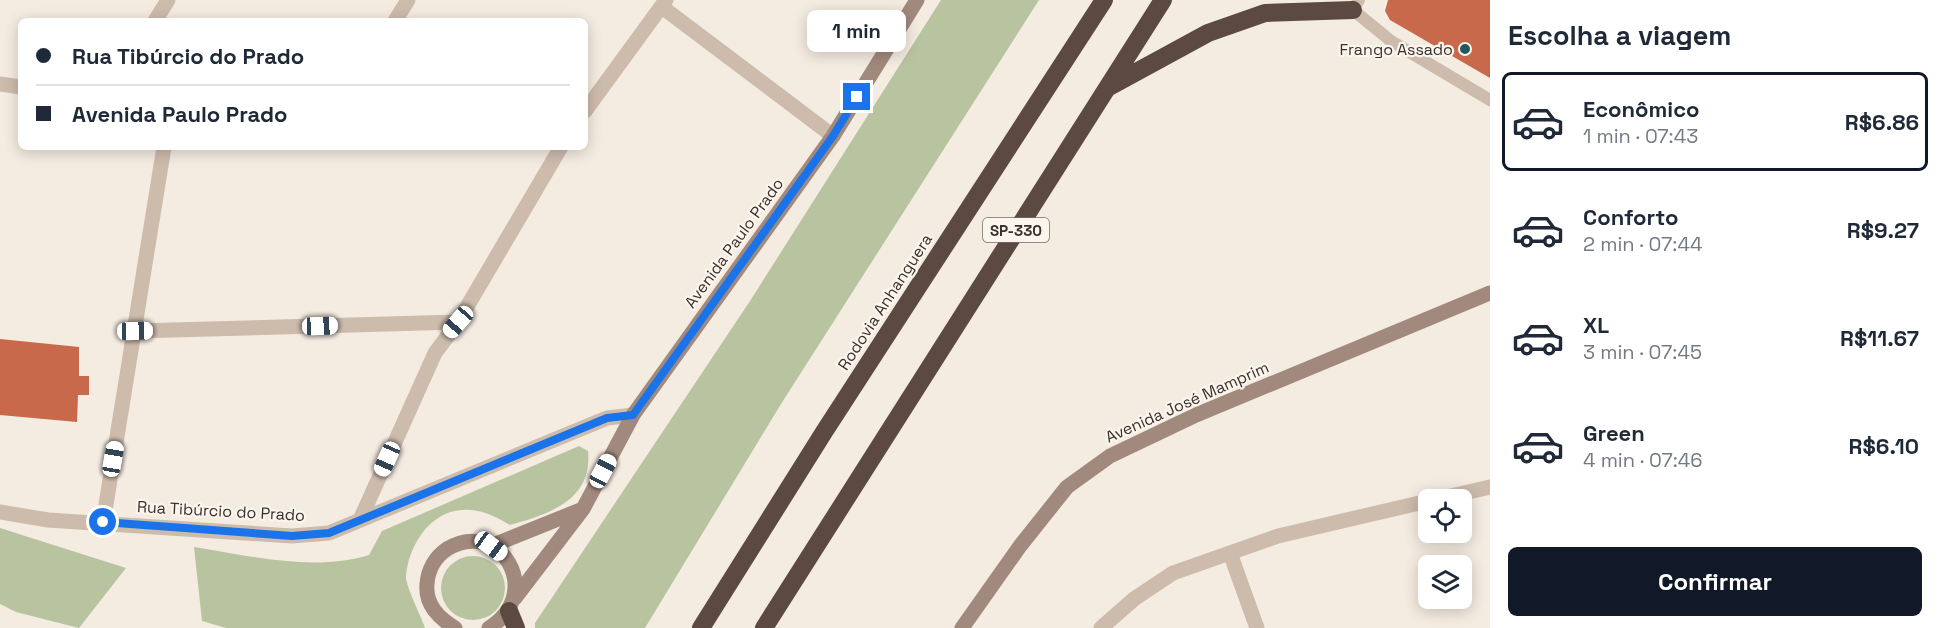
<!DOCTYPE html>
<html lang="pt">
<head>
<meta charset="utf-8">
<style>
	body { margin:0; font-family:"Space Grotesk",sans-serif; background:#f6f6f7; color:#1f2937; height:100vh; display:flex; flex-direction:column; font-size:22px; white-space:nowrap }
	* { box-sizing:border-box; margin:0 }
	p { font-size:20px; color:#747a83 }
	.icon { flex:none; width:33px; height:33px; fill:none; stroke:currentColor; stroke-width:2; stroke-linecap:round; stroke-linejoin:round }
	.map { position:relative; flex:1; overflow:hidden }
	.panel { display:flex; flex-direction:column; background:#fff; width:450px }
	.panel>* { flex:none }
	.top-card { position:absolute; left:18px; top:18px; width:570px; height:132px; border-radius:9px; box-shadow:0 3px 15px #0003; display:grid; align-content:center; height:132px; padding:0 18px; background:#fff }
	.fabs { position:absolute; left:1418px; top:489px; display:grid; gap:12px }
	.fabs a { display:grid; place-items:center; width:54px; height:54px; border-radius:9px; background:#fff; box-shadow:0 3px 15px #0003; font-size:30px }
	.end { position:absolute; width:27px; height:27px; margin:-14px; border:8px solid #1a73e8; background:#fff; box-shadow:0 0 0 3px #fff }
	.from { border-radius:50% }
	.bubble { position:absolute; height:42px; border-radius:9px; background:#fff; box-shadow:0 3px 15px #0003; font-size:20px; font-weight:700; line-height:42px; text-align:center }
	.car { position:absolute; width:18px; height:36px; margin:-18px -9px; border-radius:8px; box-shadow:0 0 4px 2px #0007; background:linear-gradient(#fff 24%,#345 0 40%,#fff 0 76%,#345 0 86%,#fff 0) }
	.top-card b { display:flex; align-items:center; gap:21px; height:57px; font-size:22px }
	.top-card b+b { border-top:2px solid #e0e1e3 }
	.top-card i { width:15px; height:15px; background:#1f2937 }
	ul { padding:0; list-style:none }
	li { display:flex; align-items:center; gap:18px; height:99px; margin:0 12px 9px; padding:0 6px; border:3px solid transparent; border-radius:9px }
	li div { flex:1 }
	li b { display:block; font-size:22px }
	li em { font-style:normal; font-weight:700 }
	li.current { border-color:#111827 }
	li>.icon { width:54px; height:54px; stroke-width:1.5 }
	h2 { padding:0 18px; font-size:27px; line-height:72px }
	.action { display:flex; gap:12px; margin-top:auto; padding:12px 18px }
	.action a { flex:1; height:69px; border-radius:9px; background:#111827; color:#fff; font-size:24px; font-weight:700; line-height:69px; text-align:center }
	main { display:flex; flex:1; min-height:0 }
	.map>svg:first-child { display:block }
</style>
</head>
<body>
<main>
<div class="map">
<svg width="1490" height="628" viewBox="0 0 1490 628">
	<rect width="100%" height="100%" fill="#f4ebe1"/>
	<path fill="#b8c4a0" d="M941 0H1039L781 404 645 628H535V623L750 301Z
		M579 446 588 451C593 500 549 514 510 525 498 518 485 511 471 510 434 506 409 542 406 576 405 585 421 616 425 628H226L202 621 194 547C251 556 313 572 369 555L382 531Z
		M0 528 126 568 79 628 16 612 0 604Z
		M441 588a32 32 0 1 1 64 0a32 32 0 1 1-64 0Z"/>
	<path fill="#c8694b" d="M1388 0H1490V78L1390 20 1385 11Z
		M0 339 79 347V376H89V395H78L77 422 0 415Z"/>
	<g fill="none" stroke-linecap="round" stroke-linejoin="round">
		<path stroke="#cdbbac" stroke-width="12" d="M1359 0 1353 10 1391 41 1490 100"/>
		<path stroke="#cdbbac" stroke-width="15" d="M662 7 833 136
			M155 21 168 0
			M395 21 408 0
			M0 84 21 87
			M585 111 666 0
			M135 331 458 322
			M1433 500 1490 487
			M0 512 48 520 292 536 329 533 607 418 633 415
			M360 520 435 353 458 322 561 147
			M103 523 164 147
			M1230 553 1257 628
			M1101 628 1134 599 1173 573 1278 536 1428 501"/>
		<path stroke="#a18a7d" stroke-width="15" d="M491 546 583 509
			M515 598 583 509 633 415 833 136 917 0
			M455 628C439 618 425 605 427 584 428 570 435 557 447 549 499 517 546 592 489 628
			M962 628 1020 546 1067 487 1110 456 1196 415 1490 293"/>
		<path stroke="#5c4a42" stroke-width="18" d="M1107 88 1208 33 1265 13 1353 10
			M509 611 516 628
			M701 628 824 432 1104 0
			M764 628 1163 0"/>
	</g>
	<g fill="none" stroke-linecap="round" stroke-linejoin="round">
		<path stroke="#1a73e8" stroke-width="8" d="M103 522 292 536 329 533 607 418 633 415 833 136 857 97"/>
	</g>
	<circle fill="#1f5a5e" stroke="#fbf5ee" stroke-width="2" cx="1465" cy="49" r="6"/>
	<g text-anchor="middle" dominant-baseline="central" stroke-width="4.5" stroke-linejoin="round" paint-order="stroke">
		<rect fill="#fbf5ee" stroke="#756b66" stroke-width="1.5" x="983" y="218" width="66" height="24" rx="4.5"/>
		<g font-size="15" font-weight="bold" fill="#3b302b">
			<text x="1016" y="230">SP-330</text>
		</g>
		<g font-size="16" fill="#3b302b" stroke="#fbf5ee" text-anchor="end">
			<text x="1453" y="49">Frango Assado</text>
		</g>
		<g font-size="16" fill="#3b302b" stroke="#fbf5ee">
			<text transform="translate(734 243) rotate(-54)">Avenida Paulo Prado</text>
			<text transform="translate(885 302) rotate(-57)">Rodovia Anhanguera</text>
			<text transform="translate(1187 402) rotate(-24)">Avenida José Mamprim</text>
			<text transform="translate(221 511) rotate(3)">Rua Tibúrcio do Prado</text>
		</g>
	</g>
</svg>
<div class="fabs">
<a><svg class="icon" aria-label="locate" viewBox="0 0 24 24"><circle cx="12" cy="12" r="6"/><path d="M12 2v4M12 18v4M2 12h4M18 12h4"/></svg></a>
<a><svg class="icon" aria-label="layers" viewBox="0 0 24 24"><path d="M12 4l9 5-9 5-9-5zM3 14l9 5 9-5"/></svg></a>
</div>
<i class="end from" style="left:103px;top:522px"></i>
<i class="end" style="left:857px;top:97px"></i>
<div class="bubble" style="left:807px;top:10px;width:99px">1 min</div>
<i class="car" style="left:458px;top:322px;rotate:221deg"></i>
<i class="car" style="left:320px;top:326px;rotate:88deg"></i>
<i class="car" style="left:135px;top:331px;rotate:89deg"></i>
<i class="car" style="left:113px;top:459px;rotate:10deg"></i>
<i class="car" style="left:387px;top:459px;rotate:204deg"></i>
<i class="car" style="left:603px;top:471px;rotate:28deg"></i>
<i class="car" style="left:491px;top:546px;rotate:126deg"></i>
<div class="top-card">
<b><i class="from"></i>Rua Tibúrcio do Prado</b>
<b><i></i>Avenida Paulo Prado</b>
</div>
</div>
<section class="panel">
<h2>Escolha a viagem</h2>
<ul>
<li class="current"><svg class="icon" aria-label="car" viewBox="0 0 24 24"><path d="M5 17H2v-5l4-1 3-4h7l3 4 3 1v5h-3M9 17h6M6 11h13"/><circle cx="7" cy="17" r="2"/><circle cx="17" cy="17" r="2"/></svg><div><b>Econômico</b><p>1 min · 07:43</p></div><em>R$6.86</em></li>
<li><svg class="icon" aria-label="car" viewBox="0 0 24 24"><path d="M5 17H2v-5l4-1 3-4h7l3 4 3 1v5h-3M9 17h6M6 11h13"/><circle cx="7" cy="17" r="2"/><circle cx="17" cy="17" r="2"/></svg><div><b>Conforto</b><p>2 min · 07:44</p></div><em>R$9.27</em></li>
<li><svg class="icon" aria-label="car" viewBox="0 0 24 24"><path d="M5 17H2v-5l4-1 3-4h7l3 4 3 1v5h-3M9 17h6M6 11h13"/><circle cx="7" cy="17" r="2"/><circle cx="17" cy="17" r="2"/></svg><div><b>XL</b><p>3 min · 07:45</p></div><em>R$11.67</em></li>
<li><svg class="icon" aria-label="car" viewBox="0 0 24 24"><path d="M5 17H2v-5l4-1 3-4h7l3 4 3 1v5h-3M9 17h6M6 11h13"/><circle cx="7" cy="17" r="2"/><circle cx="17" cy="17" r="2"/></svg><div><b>Green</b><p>4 min · 07:46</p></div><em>R$6.10</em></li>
</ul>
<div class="action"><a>Confirmar</a></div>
</section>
</main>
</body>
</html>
